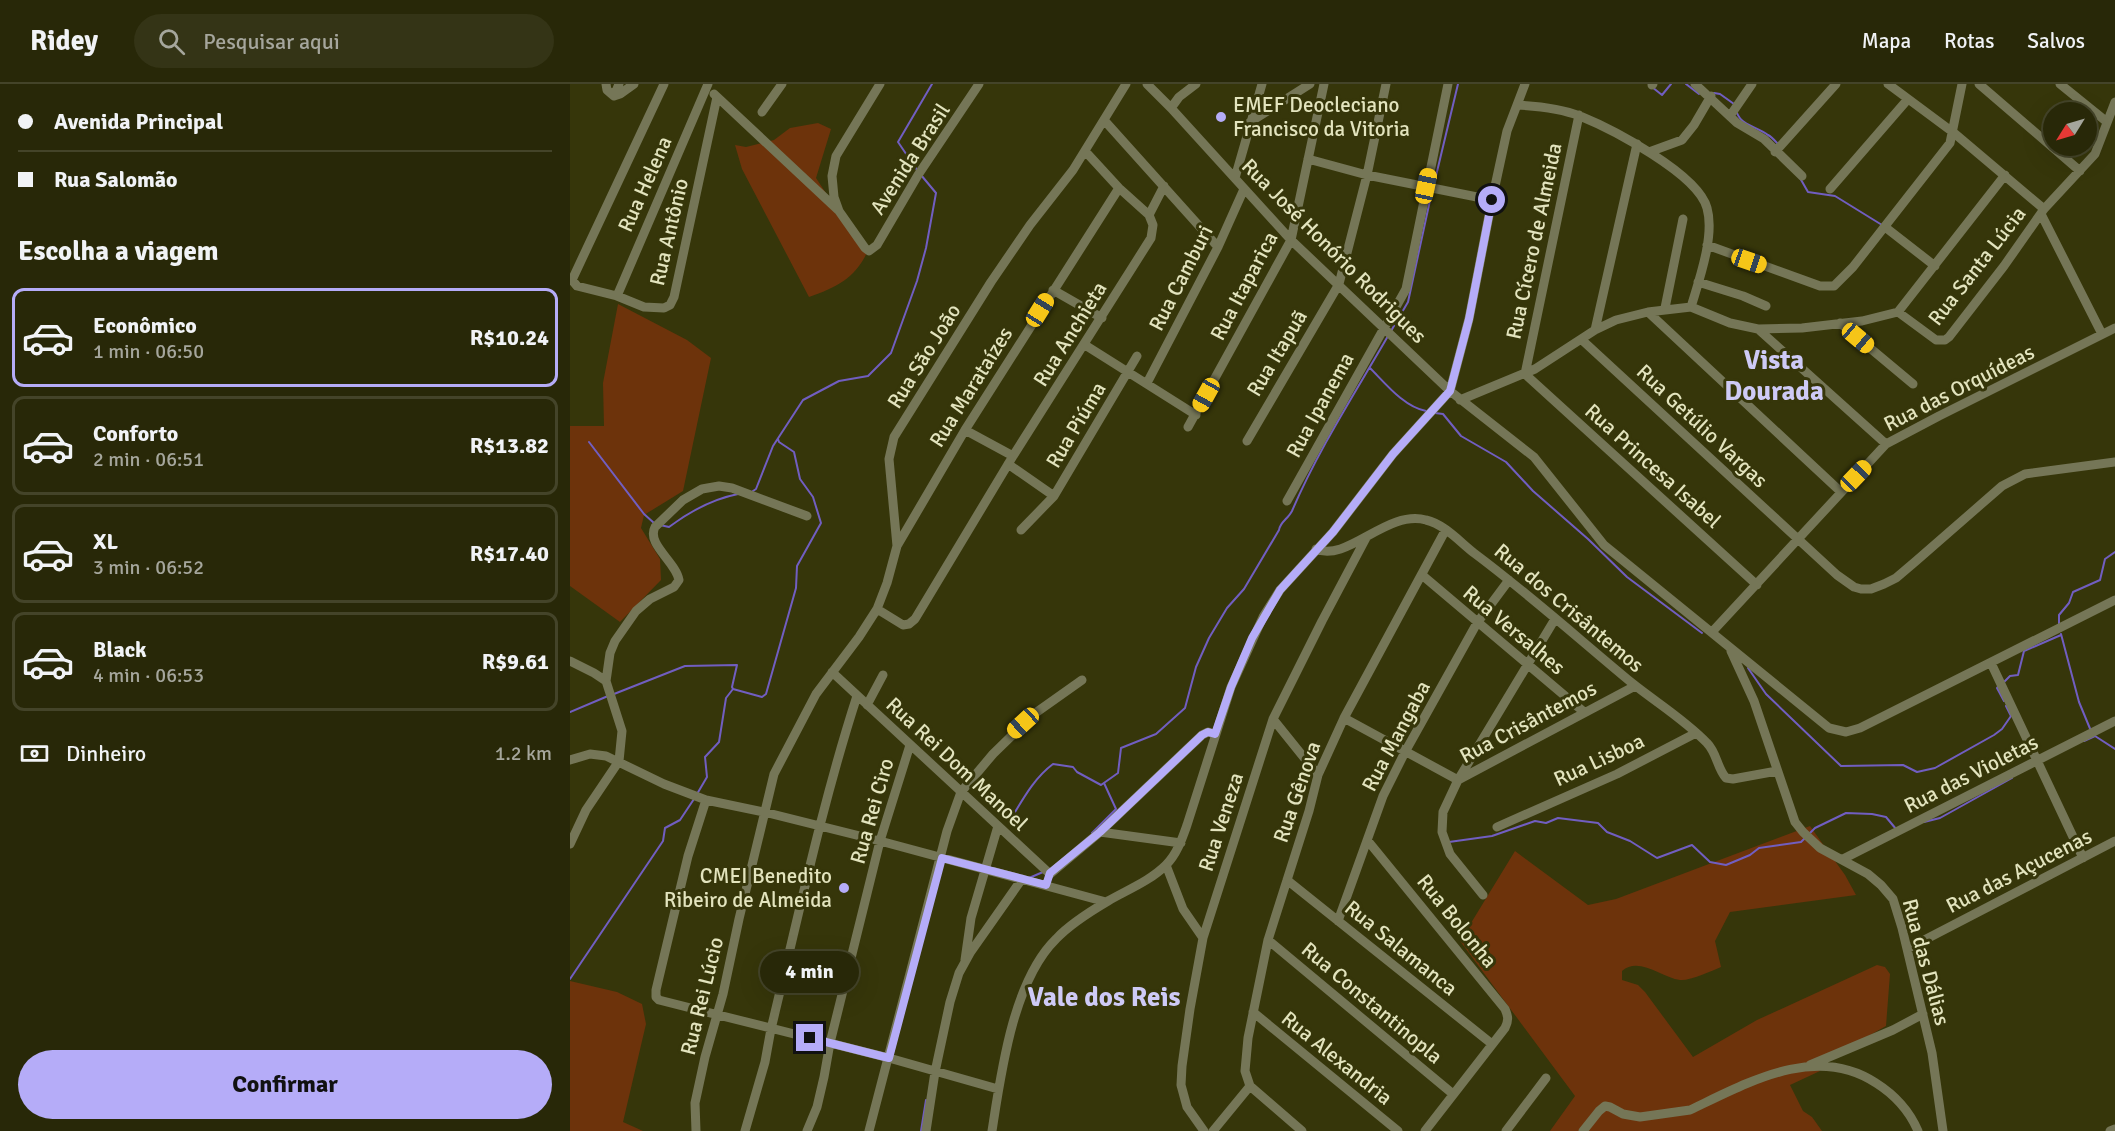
<!DOCTYPE html>
<html lang="pt">
<head>
<meta charset="utf-8">
<style>
	body { margin:0; font-family:Signika,sans-serif; background:#343416; color:#f1f3f6; height:100vh; display:flex; flex-direction:column; font-size:22px; white-space:nowrap }
	* { box-sizing:border-box; margin:0 }
	p { font-size:20px; color:#a5a69c }
	.icon { flex:none; width:33px; height:33px; fill:none; stroke:currentColor; stroke-width:2; stroke-linecap:round; stroke-linejoin:round }
	.map { position:relative; flex:1; overflow:hidden }
	.side { display:flex; flex-direction:column; background:#282808; width:570px }
	.side>* { flex:none }
	.banner { display:grid; align-content:center; height:132px; padding:0 18px; background:#282808 }
	.needle { width:39px; rotate:233deg }
	.fabs { position:absolute; left:1473px; top:18px; display:grid; gap:12px }
	.fabs a { display:grid; place-items:center; width:54px; height:54px; border-radius:50%; background:#282808; box-shadow:0 6px 24px #0002,0 0 0 2px #444429; font-size:30px }
	.end { position:absolute; width:27px; height:27px; margin:-14px; border:8px solid #b5acf8; background:#111; box-shadow:0 0 0 3px #111 }
	.from { border-radius:50% }
	.bubble { position:absolute; height:42px; border-radius:21px; background:#282808; box-shadow:0 6px 24px #0002,0 0 0 2px #444429; font-size:20px; font-weight:700; line-height:42px; text-align:center }
	.car { position:absolute; width:18px; height:36px; margin:-18px -9px; border-radius:8px; box-shadow:0 0 4px 2px #0007; background:linear-gradient(#f5c518 24%,#345 0 40%,#f5c518 0 76%,#345 0 86%,#f5c518 0) }
	.banner b { display:flex; align-items:center; gap:21px; height:57px; font-size:22px }
	.banner b+b { border-top:2px solid #444429 }
	.banner i { width:15px; height:15px; background:#f1f3f6 }
	ul { padding:0; list-style:none }
	li { display:flex; align-items:center; gap:18px; height:99px; margin:0 12px 9px; padding:0 6px; border:3px solid #444429; border-radius:12px }
	li div { flex:1 }
	li b { display:block; font-size:22px }
	li em { font-style:normal; font-weight:700 }
	li.active { border-color:#b5acf8 }
	li>.icon { width:54px; height:54px; stroke-width:1.5 }
	h2 { padding:0 18px; font-size:27px; line-height:72px }
	.pay { display:flex; align-items:center; gap:15px; height:66px; padding:0 18px; font-size:22px }
	.pay p { margin-inline-start:auto }
	.button { display:flex; gap:12px; margin-top:auto; padding:12px 18px }
	.button a { flex:1; height:69px; border-radius:36px; background:#b5acf8; color:#111; font-size:24px; font-weight:700; line-height:69px; text-align:center }
	header { display:flex; align-items:center; gap:36px; box-sizing:border-box; height:84px; padding:0 30px; background:#282808; border-bottom:2px solid #444429 }
	header strong { font-size:28px }
	nav { display:flex; gap:33px; margin-inline-start:auto; font-size:21px }
	.search { width:420px; height:54px; background:#343416; display:flex; align-items:center; gap:15px; box-sizing:border-box; padding:0 21px; border-radius:33px; color:#a5a69c; font-size:22px }
	main { display:flex; flex:1; min-height:0 }
	.map>svg:first-child { display:block }
</style>
</head>
<body>
<header>
<strong>Ridey</strong>
<div class="search"><svg class="icon" aria-label="search" viewBox="0 0 24 24"><circle cx="10" cy="10" r="6"/><path d="M15 15l6 6"/></svg>Pesquisar aqui</div>
<nav><a>Mapa</a><a>Rotas</a><a>Salvos</a></nav>
</header>
<main>
<section class="side">
<div class="banner">
<b><i class="from"></i>Avenida Principal</b>
<b><i></i>Rua Salomão</b>
</div>
<h2>Escolha a viagem</h2>
<ul>
<li class="active"><svg class="icon" aria-label="car" viewBox="0 0 24 24"><path d="M5 17H2v-5l4-1 3-4h7l3 4 3 1v5h-3M9 17h6M6 11h13"/><circle cx="7" cy="17" r="2"/><circle cx="17" cy="17" r="2"/></svg><div><b>Econômico</b><p>1 min · 06:50</p></div><em>R$10.24</em></li>
<li><svg class="icon" aria-label="car" viewBox="0 0 24 24"><path d="M5 17H2v-5l4-1 3-4h7l3 4 3 1v5h-3M9 17h6M6 11h13"/><circle cx="7" cy="17" r="2"/><circle cx="17" cy="17" r="2"/></svg><div><b>Conforto</b><p>2 min · 06:51</p></div><em>R$13.82</em></li>
<li><svg class="icon" aria-label="car" viewBox="0 0 24 24"><path d="M5 17H2v-5l4-1 3-4h7l3 4 3 1v5h-3M9 17h6M6 11h13"/><circle cx="7" cy="17" r="2"/><circle cx="17" cy="17" r="2"/></svg><div><b>XL</b><p>3 min · 06:52</p></div><em>R$17.40</em></li>
<li><svg class="icon" aria-label="car" viewBox="0 0 24 24"><path d="M5 17H2v-5l4-1 3-4h7l3 4 3 1v5h-3M9 17h6M6 11h13"/><circle cx="7" cy="17" r="2"/><circle cx="17" cy="17" r="2"/></svg><div><b>Black</b><p>4 min · 06:53</p></div><em>R$9.61</em></li>
</ul>
<div class="pay"><svg class="icon" aria-label="cash" viewBox="0 0 24 24"><path d="M3 7h18v10H3z"/><circle cx="12" cy="12" r="2"/></svg>Dinheiro<p>1.2 km</p></div>
<div class="button"><a>Confirmar</a></div>
</section>
<div class="map">
<svg width="1545" height="1047" viewBox="0 0 1545 1047">
	<rect width="100%" height="100%" fill="#36360a"/>
	<path fill="#6d330b" d="M248 39 261 45 246 94 281 147 299 164C287 193 268 203 239 213L172 85 165 61 176 63 204 56 220 44Z
		M48 220 117 256 141 274 113 407 74 431 71 444 90 475 91 496 50 538 0 502V342H34L33 299Z
		M1240 742 1275 791 1286 811 1160 828 1145 857 1151 883C1141 887 1120 897 1110 896 1092 894 1069 872 1052 887V896L1068 901 1075 908 1123 973 1187 936 1307 881 1315 883 1320 890 1316 942 1247 981 1250 987 1220 1001 1233 1027 1242 1033 1252 1047H980L1005 1012 890 857 945 767 1018 821 1046 815Z
		M0 897 47 908 72 920 76 940 53 1038 73 1047H0Z"/>
	<g fill="none" stroke-linecap="round" stroke-linejoin="round">
		<path stroke="#715ec1" stroke-width="2" d="M1116 0 1129 10
			M1082 3 1092 11 1101 0
			M1144 9 1150 10 1164 20
			M1167 29C1172 42 1188 43 1198 51 1202 53 1206 58 1209 61
			M347 86 328 58 362 0
			M1230 94 1238 108 1265 112 1312 141
			M865 96 888 0
			M821 247 838 218 862 107
			M800 284C815 299 834 323 856 327
			M865 329 873 330 891 352 936 378 963 407 1018 455 1057 493 1132 549
			M19 358 74 430 84 439
			M183 407 186 405 203 362 233 316 269 297 298 292 321 269 347 197 356 164 366 109 351 91
			M90 441 99 443C119 428 143 415 168 410
			M1489 542V531L1499 519 1503 508 1530 496 1535 475 1545 468
			M1491 550 1509 618 1521 647
			M1178 584 1196 610 1271 682 1333 681 1347 688 1365 684 1424 651 1432 645 1441 632 1436 622
			M1434 598 1440 592 1448 591 1454 567 1491 551
			M1429 601 1427 604 1434 617
			M163 605 192 613 196 610 226 504 227 482 251 439 243 413 230 395 224 368 209 358 208 355
			M44 610 115 582 167 581 162 603 163 605 156 614 149 658 135 673 137 693 127 710
			M0 628 38 612
			M1525 652 1545 665
			M1514 657 1525 652
			M439 738C452 717 463 695 483 680L503 683 507 688 531 701 548 689 551 664 586 650 615 624 626 583 639 554 657 524 674 505 709 446C710 438 718 435 722 427 748 366 785 309 818 252
			M1354 738 1370 734 1442 694
			M522 749 546 725 534 699
			M1239 750 1245 744 1276 729 1302 730 1316 733 1326 745
			M879 758 922 752 965 737 976 739 988 734 1028 739 1037 748 1060 757 1087 774 1122 761 1140 778 1156 781 1180 771 1189 764 1231 758 1235 754
			M459 794 473 788
			M0 895 93 757 95 744 110 736 124 715
			M351 1047 356 1016"/>
		<path stroke="#757657" stroke-width="9" d="M36 0 37 6 44 12
			M94 0 2 196 7 202 47 212 74 223 94 224 100 221 104 213 147 13
			M310 0 266 72 262 92 264 113 269 127 295 164 299 167 307 161 348 91 409 0
			M577 0 601 24 721 156 880 307 964 373 1034 461 1259 644 1276 648 1290 644 1545 516
			M1125 0 1167 39 1194 55 1232 92
			M1318 0 1384 49 1474 125
			M1409 0 1510 87
			M1490 0 1537 38
			M1082 1 1083 0
			M144 10 268 126
			M44 12 50 10 64 0
			M44 12 49 0
			M947 21C968 22 990 24 1010 32 1042 45 1128 90 1137 124 1145 152 1129 196 1121 223
			M601 24 609 13 626 0
			M192 28 212 0
			M1009 31 955 290 1187 501
			M1160 32 1182 0
			M534 36 648 163
			M680 38 740 0
			M1079 68 1112 56 1124 41 1141 12
			M1205 68 1266 0
			M738 75 797 91 922 116
			M665 94 692 0
			M1260 105 1338 15
			M1471 130 1532 250
			M579 131 594 102
			M1315 143 1365 182
			M1137 161 1250 202H1264L1283 183 1380 59 1392 0
			M1128 198 1173 212 1196 222
			M483 206 532 234
			M47 212 138 0
			M1095 224 1113 135
			M1078 228 1271 408
			M1328 228 1366 256H1375L1379 253 1434 182 1474 125 1525 70 1545 18
			M1270 239 1343 300
			M1188 245 1316 360
			M1025 246 1067 60
			M1012 256 1267 491 1284 503 1291 505H1301L1314 500 1326 494 1346 477 1432 402 1455 390 1545 378
			M515 261 626 331
			M577 299 648 163 674 105
			M890 316 965 285 1025 246 1046 236 1078 228 1121 223 1160 239 1188 245 1232 244 1292 237 1328 228 1435 91
			M618 343 721 156 754 0
			M395 346 443 372
			M677 357 769 200 797 91 816 0
			M438 380 484 412
			M717 417 836 205 878 0
			M451 446 484 412 567 272
			M327 462 395 346 549 104
			M746 465C777 479 817 425 856 436 874 440 890 458 904 469 959 510 1010 556 1062 599 1087 619 1115 636 1137 659 1147 669 1147 684 1156 694L1163 695 1207 687
			M852 491 1014 628
			M307 525 333 541 339 540 345 535 443 372 581 154 583 141 579 131 549 104 515 67
			M1142 548 1316 360 1369 332 1545 244
			M1161 567 1184 617 1225 738 1233 748 1250 764 1298 790 1311 801 1323 815 1332 844 1362 969 1373 1047
			M0 577 24 589 36 597
			M1421 579 1513 774
			M262 588 480 790
			M297 621 313 591
			M774 634 888 696
			M703 635 748 691
			M0 676 20 670 36 672 94 700 136 716 194 728 310 757 536 818
			M890 695 1065 602
			M136 716 118 772 86 906V913L89 916 319 974 428 1005
			M927 743 1047 690 1126 649
			M530 748 611 759
			M798 757 935 925C938 932 939 936 935 944L855 1047
			M0 760 16 726 49 677 52 647 36 597 40 569 45 557 66 527 80 515 104 503 109 496C106 478 76 460 85 443L113 416 132 405 149 402 162 404 237 432
			M1273 775 1545 637
			M596 781 613 825 633 854
			M480 790 530 748 632 651 638 648 645 650
			M717 796 922 960
			M913 811 880 770 872 748 873 728 888 696 985 535
			M768 837 813 712 835 668 907 539 939 496
			M698 856 883 1010
			M1337 865 1545 757
			M395 876 401 834 428 742
			M683 928 828 1047
			M1240 981 1323 946 1353 930
			M126 1047 125 1019 135 973 153 910 169 835 204 690 246 610 289 553 307 525 317 499 327 462 319 375 324 353 421 198 460 141 503 86 556 0
			M175 1047 195 978 201 945C228 834 252 720 287 612
			M237 1047 247 1023 254 993 260 959 310 757 340 661
			M299 1047 377 747 391 708 423 670 464 630 512 596
			M356 1047 365 988 380 918 389 889 400 869 452 795
			M422 1047C431 989 443 897 486 855 500 840 521 827 538 817 557 806 580 797 596 781 607 770 612 755 617 741L661 603 693 533 710 506 763 448 823 370 880 307 899 235 922 116 937 47 955 0
			M634 1047 617 1023 611 1001 612 982 620 925 633 854 703 635 752 537 796 454
			M643 1047 680 1002
			M732 1047 680 1002 675 987 678 954 698 856 739 727 748 691 774 634 875 447
			M936 1047 976 994
			M1013 1047 1029 1027 1035 1022 1040 1023 1053 1030 1070 1033 1120 1026C1177 999 1246 959 1306 999 1325 1011 1339 1026 1348 1047
			M1540 1047 1545 1045"/>
	</g>
	<g fill="none" stroke-linecap="round" stroke-linejoin="round">
		<path stroke="#b5acf8" stroke-width="8" d="M240 954 319 974 372 774 476 801 480 789 530 748 632 651 638 648 645 650 661 603 682 554 710 506 763 448 823 370 880 307 899 235 922 116"/>
	</g>
	<g fill="#b5acf8" stroke="#36360a" stroke-width="2">
		<circle cx="651" cy="33" r="6"/>
		<circle cx="274" cy="804" r="6"/>
	</g>
	<g text-anchor="middle" dominant-baseline="central" stroke-width="6" stroke-linejoin="round" paint-order="stroke">
		<g font-size="21" fill="#e3e4be" stroke="#36360a" text-anchor="start">
			<text x="663" y="21">EMEF Deocleciano<tspan x="663" dy="24">Francisco da Vitoria</tspan></text>
			<text x="262" y="792" text-anchor="end">CMEI Benedito<tspan x="262" dy="24">Ribeiro de Almeida</tspan></text>
		</g>
		<g font-size="21" fill="#e3e4be" stroke="#36360a">
			<text transform="translate(340 75) rotate(-57)">Avenida Brasil</text>
			<text transform="translate(75 100) rotate(-66)">Rua Helena</text>
			<text transform="translate(99 148) rotate(-77)">Rua Antônio</text>
			<text transform="translate(964 157) rotate(-78)">Rua Cícero de Almeida</text>
			<text transform="translate(764 167) rotate(45)">Rua José Honório Rodrigues</text>
			<text transform="translate(1407 182) rotate(-52)">Rua Santa Lúcia</text>
			<text transform="translate(611 194) rotate(-63)">Rua Camburi</text>
			<text transform="translate(674 202) rotate(-62)">Rua Itaparica</text>
			<text transform="translate(500 250) rotate(-58)">Rua Anchieta</text>
			<text transform="translate(707 269) rotate(-59)">Rua Itapuã</text>
			<text transform="translate(354 272) rotate(-58)">Rua São João</text>
			<text transform="translate(401 303) rotate(-58)">Rua Marataízes</text>
			<text transform="translate(1389 304) rotate(-27)">Rua das Orquídeas</text>
			<text transform="translate(750 321) rotate(-61)">Rua Ipanema</text>
			<text transform="translate(506 341) rotate(-59)">Rua Piúma</text>
			<text transform="translate(1132 342) rotate(43)">Rua Getúlio Vargas</text>
			<text transform="translate(1083 382) rotate(42)">Rua Princesa Isabel</text>
			<text transform="translate(999 524) rotate(40)">Rua dos Crisântemos</text>
			<text transform="translate(944 546) rotate(40)">Rua Versalhes</text>
			<text transform="translate(958 638) rotate(-28)">Rua Crisântemos</text>
			<text transform="translate(826 652) rotate(-62)">Rua Mangaba</text>
			<text transform="translate(1029 676) rotate(-25)">Rua Lisboa</text>
			<text transform="translate(387 680) rotate(43)">Rua Rei Dom Manoel</text>
			<text transform="translate(1401 690) rotate(-27)">Rua das Violetas</text>
			<text transform="translate(727 708) rotate(-71)">Rua Gênova</text>
			<text transform="translate(302 727) rotate(-74)">Rua Rei Ciro</text>
			<text transform="translate(651 738) rotate(-72)">Rua Veneza</text>
			<text transform="translate(1449 787) rotate(-27)">Rua das Açucenas</text>
			<text transform="translate(887 837) rotate(51)">Rua Bolonha</text>
			<text transform="translate(831 864) rotate(39)">Rua Salamanca</text>
			<text transform="translate(1356 878) rotate(75)">Rua das Dálias</text>
			<text transform="translate(132 912) rotate(-76)">Rua Rei Lúcio</text>
			<text transform="translate(802 919) rotate(40)">Rua Constantinopla</text>
			<text transform="translate(767 974) rotate(39)">Rua Alexandria</text>
		</g>
		<g font-size="27" font-weight="bold" fill="#cecaf6" stroke="#36360a">
			<text x="1204" y="276">Vista<tspan x="1204" dy="31">Dourada</tspan></text>
			<text x="534" y="913">Vale dos Reis</text>
		</g>
	</g>
</svg>
<div class="fabs">
<a><svg class="needle" viewBox="-14 -14 28 28"><path d="M0-13l5 13h-10z" fill="#e53935"/><path d="M0 13l5-13h-10z" fill="#a5a69c"/></svg></a>
</div>
<i class="end from" style="left:922px;top:116px"></i>
<i class="end" style="left:240px;top:954px"></i>
<div class="bubble" style="left:190px;top:867px;width:99px">4 min</div>
<i class="car" style="left:856px;top:102px;rotate:12deg"></i>
<i class="car" style="left:1179px;top:177px;rotate:109deg"></i>
<i class="car" style="left:470px;top:226px;rotate:32deg"></i>
<i class="car" style="left:1288px;top:254px;rotate:130deg"></i>
<i class="car" style="left:636px;top:311px;rotate:209deg"></i>
<i class="car" style="left:1286px;top:392px;rotate:44deg"></i>
<i class="car" style="left:453px;top:639px;rotate:228deg"></i>
</div>
</main>
</body>
</html>
